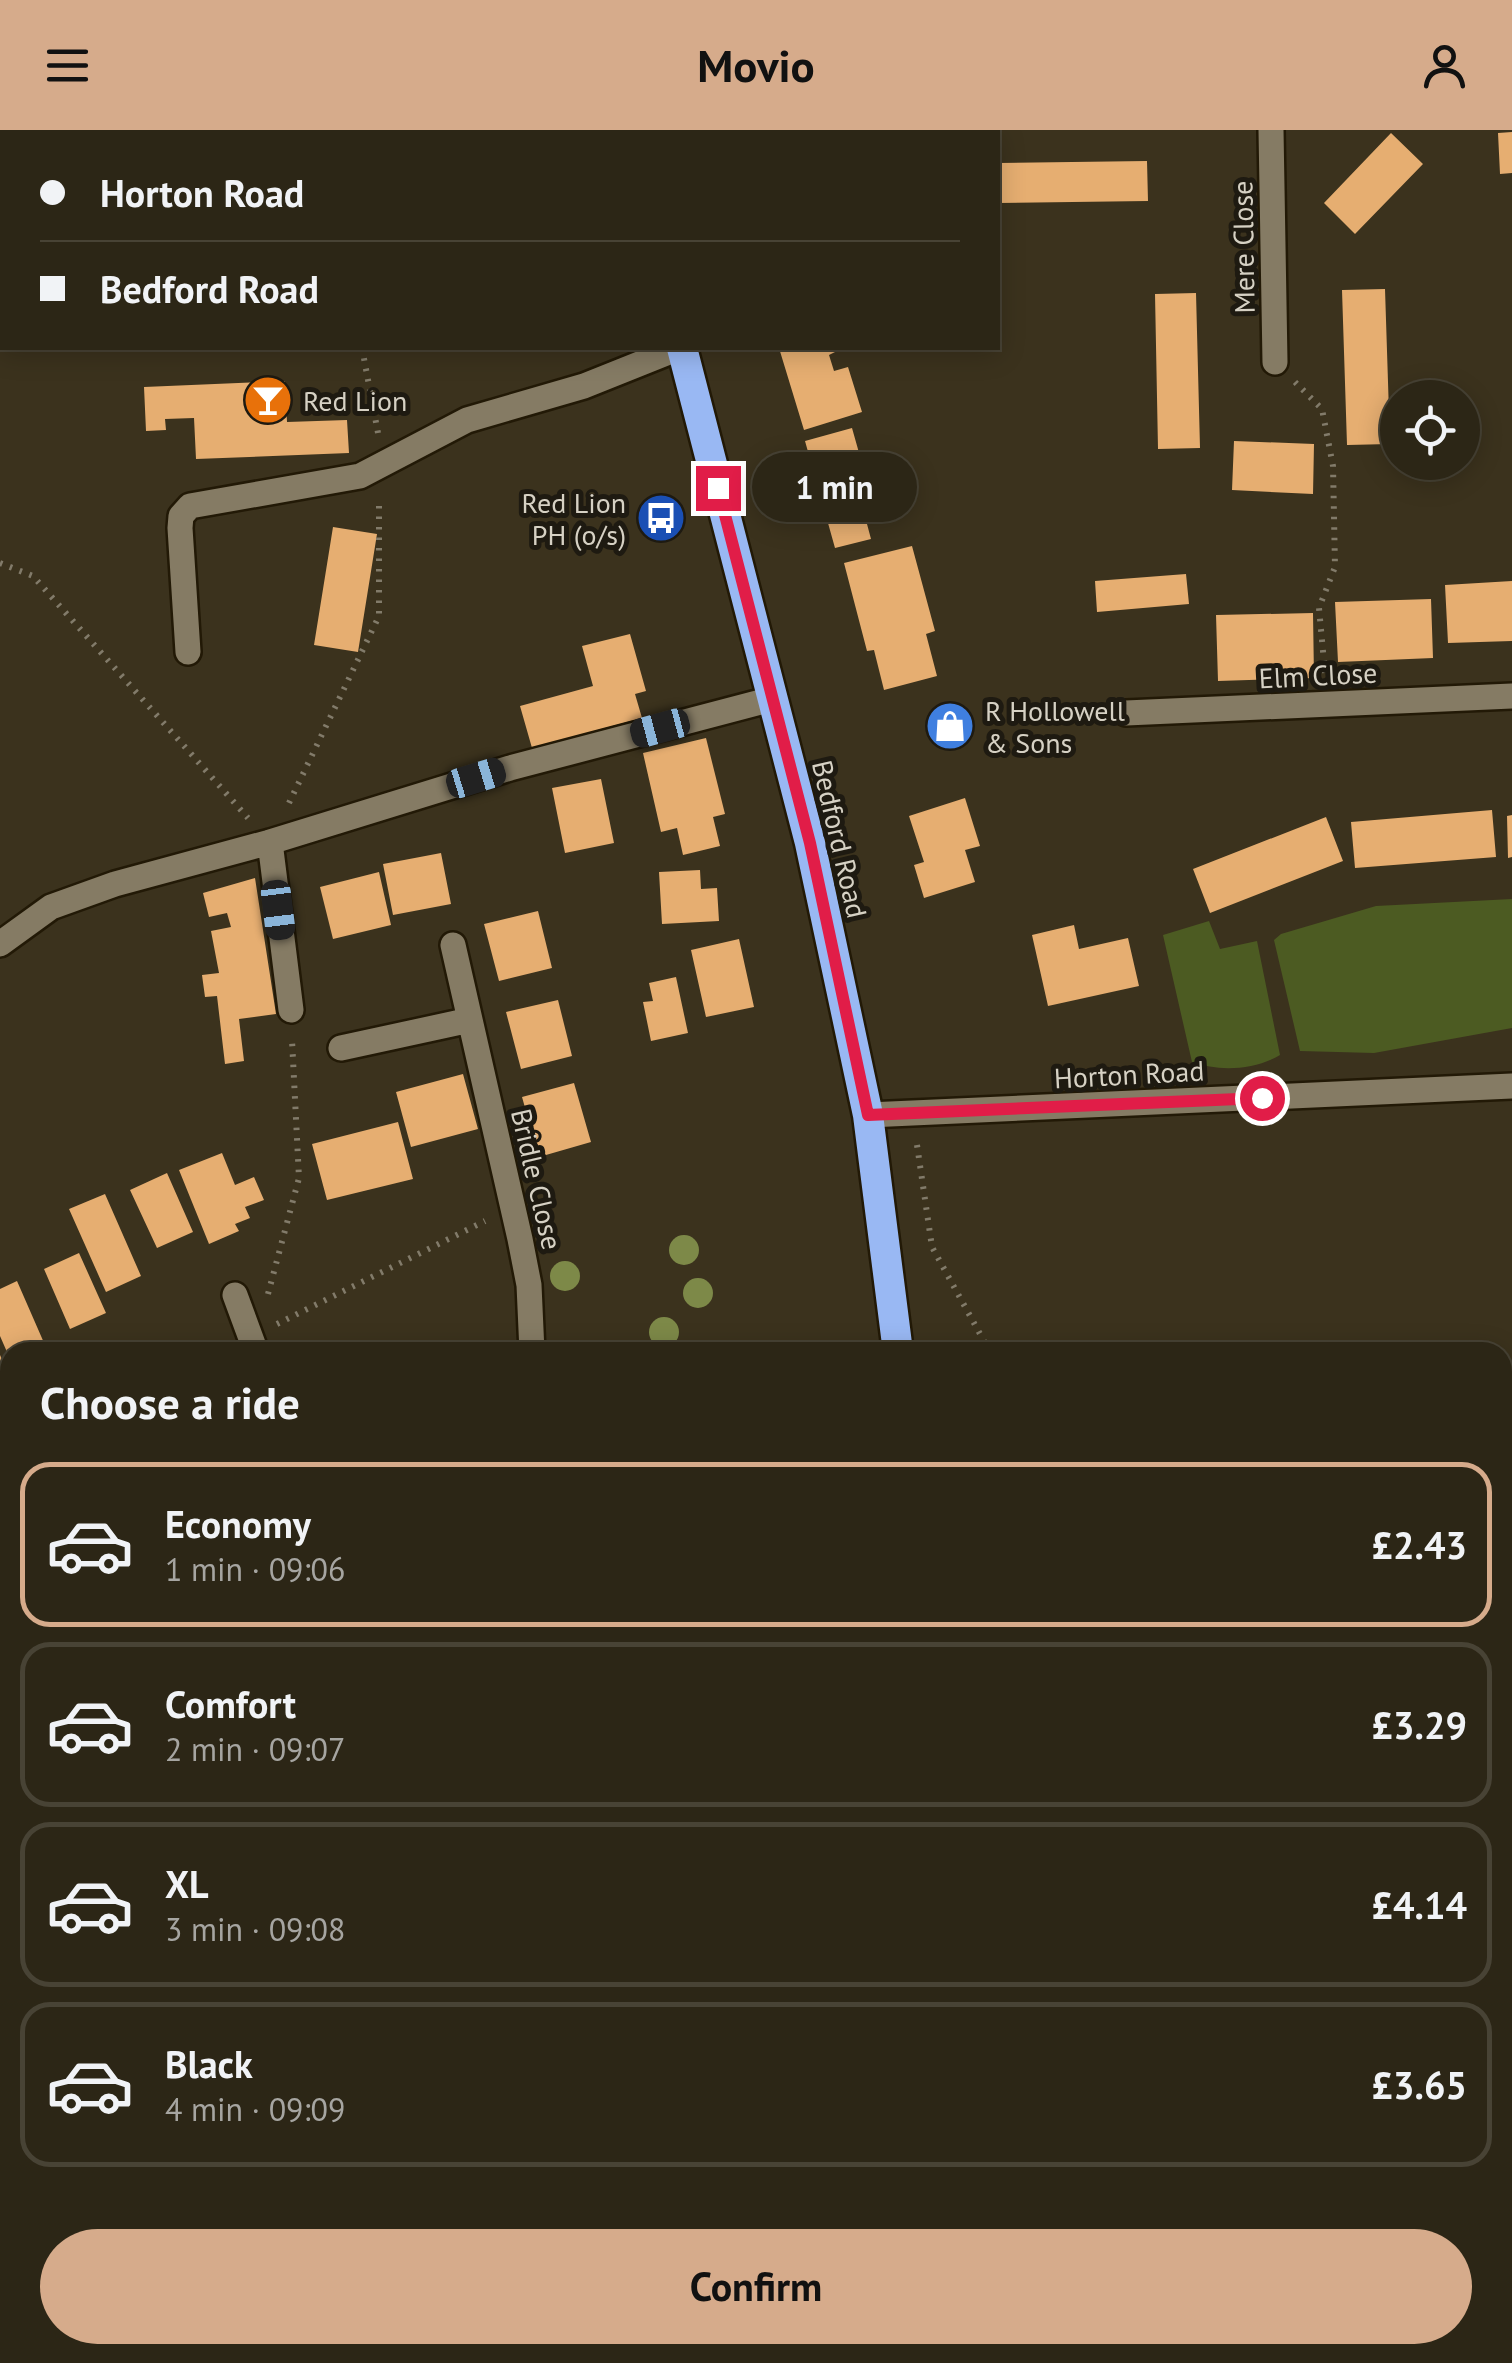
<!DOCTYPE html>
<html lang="en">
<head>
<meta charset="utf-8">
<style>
	body { margin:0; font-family:"PT Sans",sans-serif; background:#383223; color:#f1f3f6; height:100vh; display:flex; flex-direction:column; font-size:38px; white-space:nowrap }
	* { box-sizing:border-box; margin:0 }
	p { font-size:32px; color:#a6a5a1 }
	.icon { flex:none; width:55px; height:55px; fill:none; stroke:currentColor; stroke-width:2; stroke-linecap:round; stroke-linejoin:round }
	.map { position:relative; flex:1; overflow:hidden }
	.drawer { position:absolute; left:0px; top:1212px; width:1512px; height:1022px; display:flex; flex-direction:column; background:#2c2616; border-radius:30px 30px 0 0; box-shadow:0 5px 25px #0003,0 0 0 2px #484335 }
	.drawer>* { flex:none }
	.guide { position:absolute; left:0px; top:0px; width:1000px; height:220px; box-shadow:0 5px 25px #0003,0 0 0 2px #484335; display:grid; align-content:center; height:220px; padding:0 40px; background:#2c2616 }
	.tools { position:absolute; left:1380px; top:250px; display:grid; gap:20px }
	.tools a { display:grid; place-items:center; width:100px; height:100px; border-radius:50%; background:#2c2616; box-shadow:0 5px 25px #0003,0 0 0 2px #484335; font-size:50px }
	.end { position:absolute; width:45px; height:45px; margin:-22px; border:12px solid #e11d48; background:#fff; box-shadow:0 0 0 5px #fff }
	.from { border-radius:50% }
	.bubble { position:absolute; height:70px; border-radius:35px; background:#2c2616; box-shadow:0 5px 25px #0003,0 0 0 2px #484335; font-size:32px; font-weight:800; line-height:70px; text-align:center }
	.car { position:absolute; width:30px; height:60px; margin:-30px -15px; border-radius:12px; box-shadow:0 0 8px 2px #0007; background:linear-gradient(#222 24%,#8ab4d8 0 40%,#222 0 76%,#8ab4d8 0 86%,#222 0) }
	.guide b { display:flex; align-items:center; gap:35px; height:95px; font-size:38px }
	.guide b+b { border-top:2px solid #484335 }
	.guide i { width:25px; height:25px; background:#f1f3f6 }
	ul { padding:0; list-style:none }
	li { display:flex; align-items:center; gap:30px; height:165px; margin:0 20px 15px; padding:0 20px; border:5px solid #484335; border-radius:30px }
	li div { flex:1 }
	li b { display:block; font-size:38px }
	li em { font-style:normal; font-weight:800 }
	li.current { border-color:#d6ab8b }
	li>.icon { width:90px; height:90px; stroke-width:1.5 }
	h2 { padding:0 40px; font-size:45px; line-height:120px }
	.button { display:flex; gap:20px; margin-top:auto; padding:20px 40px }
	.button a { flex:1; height:115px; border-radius:60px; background:#d6ab8b; color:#111; font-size:40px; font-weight:800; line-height:115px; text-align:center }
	header { display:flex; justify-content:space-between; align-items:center; height:130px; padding:0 40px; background:#d6ab8b; color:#111; font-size:45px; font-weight:800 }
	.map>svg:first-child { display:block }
</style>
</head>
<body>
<header><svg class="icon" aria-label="menu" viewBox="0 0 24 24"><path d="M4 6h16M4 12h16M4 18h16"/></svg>Movio<svg class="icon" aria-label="person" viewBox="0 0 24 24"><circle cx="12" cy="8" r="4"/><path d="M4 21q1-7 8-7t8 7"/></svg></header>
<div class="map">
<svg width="1512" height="2233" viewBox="0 0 1512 2233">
	<rect width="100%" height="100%" fill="#3b321d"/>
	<path fill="#4c5b22" d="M1512 769V898L1374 923 1300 921 1274 810 1281 804 1376 776Z
		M1209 791 1220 819 1257 811 1280 925C1255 940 1219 942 1192 932L1163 805Z"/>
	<path fill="#586c22" d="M1503 1881 1512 1884V2057L1503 2058Z"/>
	<path fill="#e6ae71" d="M1512 2V43L1500 44 1498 3Z
		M1391 3 1423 34 1355 104 1324 73Z
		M1147 31 1148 71 998 73V33Z
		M1385 159 1390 314 1347 315 1342 160Z
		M1196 163 1200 318 1158 319 1155 164Z
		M779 218H843L829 225 834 241 848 237 862 282 804 300Z
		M285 251 287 292 347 290 349 323 196 329 194 288 165 289 166 300 146 301 144 257Z
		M852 298 865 344 900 334 909 366 863 379 871 409 835 418 805 311Z
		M1234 311 1314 314 1313 364 1232 360Z
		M333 397 377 404 358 522 314 515Z
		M912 416 935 501 926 504 937 546 884 560 874 520 867 521 844 433Z
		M1186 444 1189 474 1097 482 1095 451Z
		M1512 451V511L1448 513 1445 455Z
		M1431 469 1433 528 1338 532 1335 472Z
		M1313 483 1314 548 1218 551 1216 485Z
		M630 504 646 561 635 564 642 588 532 618 520 576 593 556 582 516Z
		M706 608 725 684 713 687 720 716 683 725 677 698 661 702 643 623Z
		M601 649 614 713 565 723 552 658Z
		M965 668 980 716 965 720 975 752 924 768 914 735 924 732 909 686Z
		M1492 680 1496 727 1355 738 1351 692Z
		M1512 685V727L1508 728 1507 686Z
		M1326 687 1343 731 1210 783 1193 739Z
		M441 723 451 774 393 785 383 734Z
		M700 740 701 759 717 758 719 791 662 794 659 742Z
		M379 742 391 795 333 809 320 757Z
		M255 748 276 884 239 889 244 931 225 934 217 866 205 867 202 845 219 843 211 801 231 797 227 783 209 787 203 763Z
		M538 781 552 838 499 851 484 794Z
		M1074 795 1079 819 1128 808 1139 856 1048 876 1032 805Z
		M739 809 754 877 706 887 691 820Z
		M676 847 688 903 651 911 643 872 653 871 649 853Z
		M558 870 572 926 521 939 506 882Z
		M463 944 478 999 411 1017 396 962Z
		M574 953 591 1012 539 1027 522 967Z
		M398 992 413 1049 327 1070 312 1014Z
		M222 1023 235 1055 254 1047 264 1070 245 1077 250 1088 235 1094 239 1101 209 1114 179 1040Z
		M167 1043 193 1102 157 1118 130 1060Z
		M105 1064 141 1146 106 1162 69 1079Z
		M79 1123 106 1183 70 1199 44 1139Z
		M17 1151 48 1222H7L0 1206V1159Z
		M0 1225 10 1247V1271L0 1275Z"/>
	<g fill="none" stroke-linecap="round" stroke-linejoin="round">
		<g stroke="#221906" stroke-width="30">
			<path id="minor" d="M1271 0 1275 232
				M808 2 817 0
				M188 522 180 398 181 386 190 376 360 346 467 290 584 256 679 218
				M1126 583 1512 566
				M270 712 291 880
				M0 814 51 777 115 754 270 712 510 638 772 569
				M453 815 520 1109 529 1155 532 1222
				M341 918 470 890
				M868 985 1512 956
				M235 1165 256 1222
				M0 1400 10 1394"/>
		</g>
		<g stroke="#221906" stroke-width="35">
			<path id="highway" d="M626 0V2
				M682 218 810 713 868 985 898 1222
				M879 2233 880 2225"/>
		</g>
		<path stroke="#827b6a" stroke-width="6" stroke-dasharray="2.5 8" stroke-linecap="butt" d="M337 0V2
			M362 218 378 303
			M1295 252 1322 279 1333 336 1335 437 1319 478 1325 543
			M0 433 33 446 248 688
			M289 673 379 486V371
			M917 1015 932 1117 990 1222
			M268 1164 299 1048 292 910
			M277 1194 485 1091
			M1445 2233 1447 2225"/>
		<use href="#minor" stroke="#857b64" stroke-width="25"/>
		<use href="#highway" stroke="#99b8f3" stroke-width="30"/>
	</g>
	<g fill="#7d8948">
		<circle cx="684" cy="1120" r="15"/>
		<circle cx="565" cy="1146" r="15"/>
		<circle cx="698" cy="1163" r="15"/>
		<circle cx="664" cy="1202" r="15"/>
	</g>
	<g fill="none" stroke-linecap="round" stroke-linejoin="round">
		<path stroke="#e11d48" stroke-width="12" d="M718 358 810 713 868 985 1262 968"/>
	</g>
	<defs>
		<g id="bar-disc" transform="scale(2.5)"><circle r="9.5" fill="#e8710a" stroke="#1e1a11"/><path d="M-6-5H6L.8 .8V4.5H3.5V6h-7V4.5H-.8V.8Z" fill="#fff"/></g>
		<g id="bus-disc" transform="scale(2.5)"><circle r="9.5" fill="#1a4fb4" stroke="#1e1a11"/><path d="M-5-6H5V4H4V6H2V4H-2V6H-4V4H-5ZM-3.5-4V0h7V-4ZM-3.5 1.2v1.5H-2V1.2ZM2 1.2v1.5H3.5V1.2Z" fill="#fff"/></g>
		<g id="shop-disc" transform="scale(2.5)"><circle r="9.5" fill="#3f7fe0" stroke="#1e1a11"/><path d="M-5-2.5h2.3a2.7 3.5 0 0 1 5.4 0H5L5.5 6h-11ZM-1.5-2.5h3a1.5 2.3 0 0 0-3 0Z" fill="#fff"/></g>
	</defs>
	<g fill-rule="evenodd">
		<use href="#bar-disc" x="268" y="270"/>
		<use href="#bus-disc" x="661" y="388"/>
		<use href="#shop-disc" x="950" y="596"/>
	</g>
	<g text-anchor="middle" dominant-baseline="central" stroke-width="10" stroke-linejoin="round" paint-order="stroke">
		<g font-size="28" fill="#d6d1c4" stroke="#1e1a11">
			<text transform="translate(1243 117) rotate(-91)">Mere Close</text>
			<text transform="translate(1318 545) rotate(-3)">Elm Close</text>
			<text transform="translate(840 709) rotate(77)">Bedford Road</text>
			<text transform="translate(1129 944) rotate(-3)">Horton Road</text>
			<text transform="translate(537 1049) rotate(77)">Bridle Close</text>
		</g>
		<g font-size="28" fill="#d6d1c4" stroke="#1e1a11" text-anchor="start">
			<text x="303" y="270">Red Lion</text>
			<text x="626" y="372" text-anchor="end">Red Lion<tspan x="626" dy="32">PH (o/s)</tspan></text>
			<text x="985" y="580">R Hollowell<tspan x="985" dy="32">&amp; Sons</tspan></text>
		</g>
	</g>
</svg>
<div class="tools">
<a><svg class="icon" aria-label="locate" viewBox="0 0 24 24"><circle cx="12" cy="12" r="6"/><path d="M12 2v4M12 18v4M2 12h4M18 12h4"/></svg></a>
</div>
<i class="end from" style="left:1262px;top:968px"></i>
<i class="end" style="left:718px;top:358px"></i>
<div class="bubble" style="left:752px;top:322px;width:165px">1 min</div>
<i class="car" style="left:660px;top:598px;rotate:255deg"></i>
<i class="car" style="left:476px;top:648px;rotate:73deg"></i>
<i class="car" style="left:278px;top:780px;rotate:173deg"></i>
<div class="guide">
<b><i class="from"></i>Horton Road</b>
<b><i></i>Bedford Road</b>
</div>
<section class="drawer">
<h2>Choose a ride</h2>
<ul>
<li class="current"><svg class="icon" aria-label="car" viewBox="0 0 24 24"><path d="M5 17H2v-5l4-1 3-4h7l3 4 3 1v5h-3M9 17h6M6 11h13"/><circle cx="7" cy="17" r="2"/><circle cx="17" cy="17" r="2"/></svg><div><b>Economy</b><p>1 min · 09:06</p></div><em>£2.43</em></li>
<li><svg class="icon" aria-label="car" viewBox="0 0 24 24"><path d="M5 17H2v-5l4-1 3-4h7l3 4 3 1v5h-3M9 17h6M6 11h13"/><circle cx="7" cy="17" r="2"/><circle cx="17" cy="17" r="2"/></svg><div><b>Comfort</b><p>2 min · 09:07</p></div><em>£3.29</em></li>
<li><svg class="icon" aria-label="car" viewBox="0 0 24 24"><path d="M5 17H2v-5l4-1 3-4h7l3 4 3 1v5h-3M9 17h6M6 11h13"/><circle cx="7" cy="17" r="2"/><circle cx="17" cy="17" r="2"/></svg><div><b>XL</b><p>3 min · 09:08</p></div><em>£4.14</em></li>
<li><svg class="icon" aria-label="car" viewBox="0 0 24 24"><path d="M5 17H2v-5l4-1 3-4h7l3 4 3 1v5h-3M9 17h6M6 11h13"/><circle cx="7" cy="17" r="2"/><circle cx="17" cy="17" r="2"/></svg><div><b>Black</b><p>4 min · 09:09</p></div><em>£3.65</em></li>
</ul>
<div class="button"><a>Confirm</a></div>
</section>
</div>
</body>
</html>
